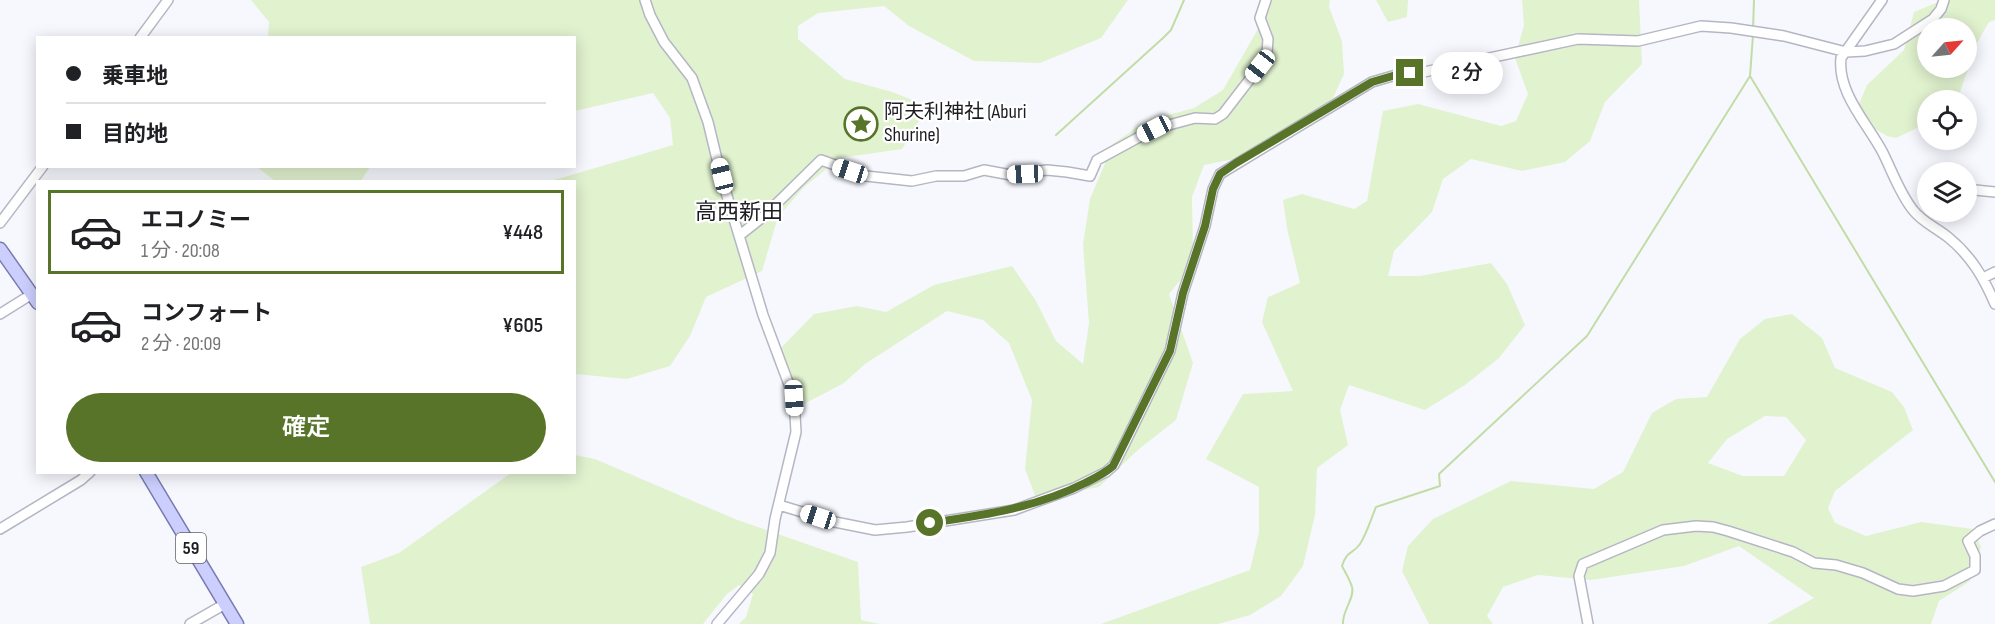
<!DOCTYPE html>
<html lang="ja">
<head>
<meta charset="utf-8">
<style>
	body { margin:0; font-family:"Sofia Sans Condensed","Noto Sans JP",sans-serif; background:#f2f2f2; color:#202124; height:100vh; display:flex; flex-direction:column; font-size:22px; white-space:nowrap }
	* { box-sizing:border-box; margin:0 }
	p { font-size:20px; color:#757577 }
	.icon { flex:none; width:33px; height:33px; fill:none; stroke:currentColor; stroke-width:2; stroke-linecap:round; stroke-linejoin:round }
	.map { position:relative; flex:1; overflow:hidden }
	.panel { position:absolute; left:36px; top:180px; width:540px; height:294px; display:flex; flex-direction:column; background:#fff; border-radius:0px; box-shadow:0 3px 15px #0003 }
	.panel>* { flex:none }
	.guide { position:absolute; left:36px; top:36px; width:540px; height:132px; border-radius:0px; box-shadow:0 3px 15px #0003; display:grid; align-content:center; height:132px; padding:0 30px; background:#fff }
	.needle { width:39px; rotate:63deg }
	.controls { position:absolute; left:1917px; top:18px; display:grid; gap:12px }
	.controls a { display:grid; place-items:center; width:60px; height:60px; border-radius:50%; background:#fff; box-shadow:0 3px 15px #0003; font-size:30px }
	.end { position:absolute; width:27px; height:27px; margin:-14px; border:8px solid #577429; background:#fff; box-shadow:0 0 0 3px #fff }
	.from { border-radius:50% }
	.bubble { position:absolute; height:42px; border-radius:21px; background:#fff; box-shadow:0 3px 15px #0003; font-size:20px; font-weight:600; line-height:42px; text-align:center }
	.car { position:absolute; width:18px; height:36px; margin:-18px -9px; border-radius:8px; box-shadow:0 0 4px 2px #0007; background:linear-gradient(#fff 24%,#345 0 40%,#fff 0 76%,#345 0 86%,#fff 0) }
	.guide b { display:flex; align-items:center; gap:21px; height:57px; font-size:22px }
	.guide b+b { border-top:2px solid #e0e0e0 }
	.guide i { width:15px; height:15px; background:#202124 }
	ul { padding:10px 0 0; list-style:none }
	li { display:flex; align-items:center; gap:18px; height:84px; margin:0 12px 9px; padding:0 18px; border:3px solid transparent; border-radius:0px }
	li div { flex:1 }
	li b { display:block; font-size:22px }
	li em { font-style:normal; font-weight:600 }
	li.current { border-color:#577429 }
	li>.icon { width:54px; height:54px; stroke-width:1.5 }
	.button { display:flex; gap:12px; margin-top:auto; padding:12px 30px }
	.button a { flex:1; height:69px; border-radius:36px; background:#577429; color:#fff; font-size:24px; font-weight:600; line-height:69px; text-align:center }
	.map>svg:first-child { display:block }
</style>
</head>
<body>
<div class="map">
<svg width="1995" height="624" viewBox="0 0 1995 624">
	<rect width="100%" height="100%" fill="#f7f8fe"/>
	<path fill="#e1f2cf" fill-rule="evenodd" d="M251 0H1128L1101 38 1040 63 974 61 909 26 884 6 818 13 798 26V39L845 79 892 92 915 101 919 121 902 149 840 158 804 187 778 217 762 271 706 297 690 336 670 366 627 379 575 374 574 182 551 181 673 145 670 118 653 93 575 111 574 38 268 37 269 22Z
		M1272 0H1330L1329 7 1342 41 1344 74 1333 98 1249 156 1204 165 1192 197 1193 253 1188 271 1169 294 1193 363 1176 420 1139 449 1099 487 1036 498 1025 469 1032 400 1009 343 983 320 947 311 865 364 844 383 804 404 781 379 772 357 814 314 857 306 886 312 934 285 1012 266 1036 301 1056 341 1083 364 1089 323 1083 244 1090 199 1113 144 1146 121 1194 108 1223 90 1270 8Z
		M1376 0H1408L1407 17 1388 22Z
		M1522 0H1639L1642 64 1605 102 1590 141 1565 162 1522 171 1471 159 1443 179 1432 212 1394 251 1388 276H1420L1491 263 1507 284 1525 325 1499 358 1465 385 1425 410 1349 385 1340 410 1348 445 1317 468 1315 515 1303 566 1281 596 1250 615 1218 624H1101L1250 570 1259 532V487L1206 459 1243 394 1293 391 1262 322 1268 297 1300 283 1287 228 1283 200 1302 194 1354 209 1367 201 1383 111 1418 104 1501 126 1516 121 1528 94 1515 58 1524 25Z
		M1943 0H1995V20L1989 22 1977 43 1960 92 1949 100H1928L1927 120 1919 127 1896 138 1887 136 1872 127 1862 117 1859 104 1867 85 1904 50 1914 12ZM1928 28H1966V68H1928Z
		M257 167H370L360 182 275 181Z
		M1792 314 1822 338 1835 368 1892 392 1904 407 1913 430 1835 491 1828 508 1835 523 1866 536 1921 522 1973 529 1981 547 1970 581 1939 601 1931 624H1767L1814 598 1739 546 1684 566 1591 580 1538 575 1503 587 1487 616 1493 624H1429L1402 571 1408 546 1433 519 1511 481 1594 489 1623 472 1652 413 1676 399 1707 397 1740 339 1765 319ZM1765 416 1786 417 1806 440 1784 476H1743L1708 463 1727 439Z
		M575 455 595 459 735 519 858 562 861 620 880 624H739L746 617 753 594 739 585 726 595 703 624H370L361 567 399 553 511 473 574 472Z"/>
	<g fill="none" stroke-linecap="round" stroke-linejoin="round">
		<path stroke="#c3dca6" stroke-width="2" d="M1753 30 1754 0
			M1750 76 1995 482
			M1056 135 1163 38 1171 30 1184 0
			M1343 624C1342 611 1355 598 1352 587 1350 580 1345 572 1342 566 1347 550 1352 555 1360 544 1367 533 1371 519 1376 507L1440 486 1439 474 1587 336 1750 76 1753 35"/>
		<g stroke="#b5b6c4" stroke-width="12">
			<path id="minor" d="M645 0 650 15 664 42 692 78 708 122 721 176 763 315 794 398 796 432 775 519 770 553 759 574 717 624
				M1882 0 1841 58C1837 93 1868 124 1883 153 1892 171 1900 194 1913 210 1922 222 1937 228 1949 238 1971 256 1984 278 1995 304
				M140 38 168 0
				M1966 192 1975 190 1995 192
				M0 223 43 166
				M740 235 764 216 821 160 866 176 912 181 936 176H964L984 170 1011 175 1047 170 1067 172 1090 176 1097 160 1154 129 1195 118 1215 119 1223 114 1260 66 1267 53 1268 39 1260 18 1266 0
				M1983 278 1995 272
				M0 314 32 294
				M779 505 835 522 875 530 907 527 1014 510 1074 488 1106 472 1114 465 1123 447 1170 351 1183 293 1205 226 1213 189 1220 174 1372 82 1396 75 1424 72 1578 39 1638 41 1701 26 1731 28 1784 36 1846 52 1865 51 1894 44 1933 19 1941 9 1944 0
				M0 529 81 480 90 472
				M190 624 225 604
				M1588 624 1579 576 1583 564 1663 530 1696 526 1713 527 1728 531 1793 552 1814 563 1836 565 1863 573 1898 589 1913 591 1944 586 1975 570V556L1968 541 1980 531 1995 524"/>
		</g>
		<g stroke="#787baf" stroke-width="15">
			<path id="major" d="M0 249 38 303
				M146 472 237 624"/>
		</g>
		<use href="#minor" stroke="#fff" stroke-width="9"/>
		<use href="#major" stroke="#cccefd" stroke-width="12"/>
	</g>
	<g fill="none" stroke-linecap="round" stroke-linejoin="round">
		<path stroke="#577429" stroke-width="8" d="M930 523C984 515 1035 508 1085 483 1095 478 1104 474 1113 466L1170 351 1183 293 1205 226 1213 189 1220 174 1236 163 1372 82 1396 75 1410 73"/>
	</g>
	<defs>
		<g id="sight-ring" transform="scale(1.725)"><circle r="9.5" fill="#fff" stroke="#577429" stroke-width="1.5"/><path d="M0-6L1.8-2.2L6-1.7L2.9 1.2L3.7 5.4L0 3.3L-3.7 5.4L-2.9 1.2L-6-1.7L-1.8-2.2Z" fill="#577429"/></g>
	</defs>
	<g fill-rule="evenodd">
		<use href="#sight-ring" x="861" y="124"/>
	</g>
	<g text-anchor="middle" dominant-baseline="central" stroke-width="4.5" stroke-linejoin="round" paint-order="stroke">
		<rect fill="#fff" stroke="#606064" stroke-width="1.5" x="176" y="533" width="30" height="30" rx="4.5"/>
		<g font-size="18" font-weight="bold" fill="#1c1c22">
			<text x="191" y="548">59</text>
		</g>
		<g font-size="20" fill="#1c1c22" stroke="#fff" text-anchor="start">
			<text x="884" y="112">阿夫利神社 (Aburi<tspan x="884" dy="23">Shurine)</tspan></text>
		</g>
		<g font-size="22" fill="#1c1c22" stroke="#fff">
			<text x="739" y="212">高西新田</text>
		</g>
	</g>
</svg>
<div class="controls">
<a><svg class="needle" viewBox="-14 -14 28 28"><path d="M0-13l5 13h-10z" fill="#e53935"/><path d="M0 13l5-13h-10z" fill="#757577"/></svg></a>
<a><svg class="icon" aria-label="locate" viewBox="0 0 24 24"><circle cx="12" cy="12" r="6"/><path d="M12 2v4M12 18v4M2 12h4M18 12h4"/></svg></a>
<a><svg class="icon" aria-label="layers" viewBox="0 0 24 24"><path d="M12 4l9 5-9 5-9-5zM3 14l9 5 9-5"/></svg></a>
</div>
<i class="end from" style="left:930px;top:523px"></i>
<i class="end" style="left:1410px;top:73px"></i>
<div class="bubble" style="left:1431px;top:52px;width:72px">2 分</div>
<i class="car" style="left:1260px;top:66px;rotate:218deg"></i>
<i class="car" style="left:1154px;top:129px;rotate:243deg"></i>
<i class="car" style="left:850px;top:171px;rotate:288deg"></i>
<i class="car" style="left:1025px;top:174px;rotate:268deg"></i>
<i class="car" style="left:722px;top:176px;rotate:346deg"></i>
<i class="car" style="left:794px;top:398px;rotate:177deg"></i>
<i class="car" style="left:818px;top:517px;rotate:288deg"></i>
<div class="guide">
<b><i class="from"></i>乗車地</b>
<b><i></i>目的地</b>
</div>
<section class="panel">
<ul>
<li class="current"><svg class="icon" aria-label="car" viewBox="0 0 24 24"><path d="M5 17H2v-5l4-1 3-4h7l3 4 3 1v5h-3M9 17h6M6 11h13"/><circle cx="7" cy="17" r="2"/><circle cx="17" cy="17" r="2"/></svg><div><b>エコノミー</b><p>1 分 · 20:08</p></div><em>¥448</em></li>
<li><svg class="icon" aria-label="car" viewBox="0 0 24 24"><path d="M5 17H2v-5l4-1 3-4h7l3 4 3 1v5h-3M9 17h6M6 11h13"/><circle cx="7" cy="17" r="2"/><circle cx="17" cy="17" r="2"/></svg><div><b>コンフォート</b><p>2 分 · 20:09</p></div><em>¥605</em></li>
</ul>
<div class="button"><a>確定</a></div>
</section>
</div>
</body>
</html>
